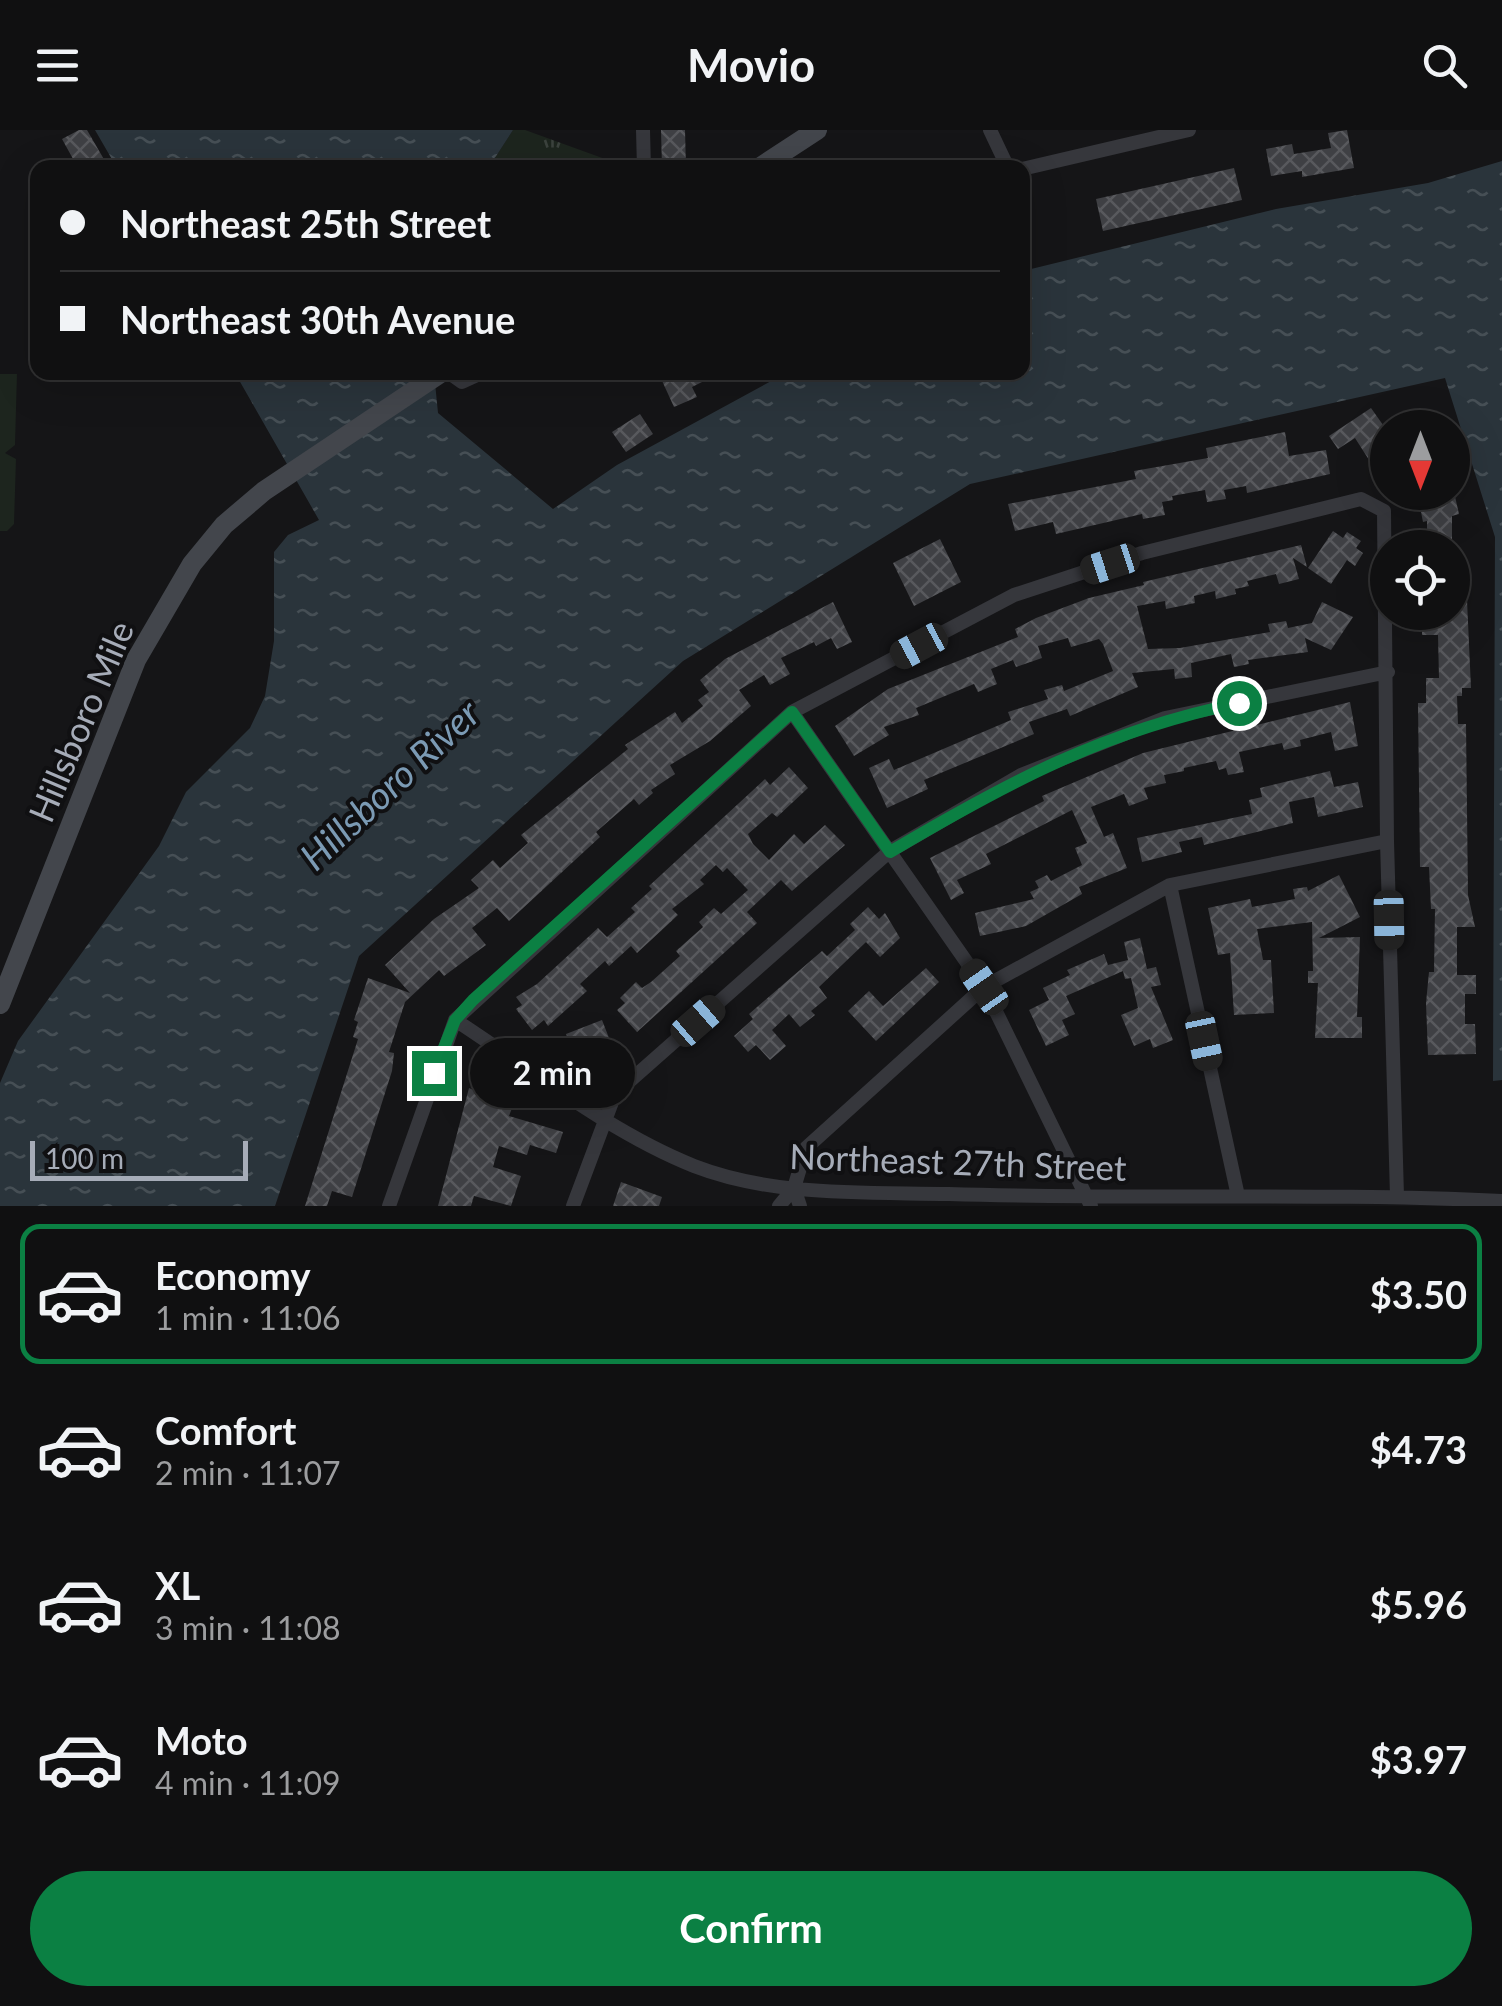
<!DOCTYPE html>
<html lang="en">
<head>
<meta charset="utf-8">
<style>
	body { margin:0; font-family:Lato,sans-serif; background:#19191a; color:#f1f3f6; height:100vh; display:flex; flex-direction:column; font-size:38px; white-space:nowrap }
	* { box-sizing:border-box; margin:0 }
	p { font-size:32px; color:#9c9d9f }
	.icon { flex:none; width:55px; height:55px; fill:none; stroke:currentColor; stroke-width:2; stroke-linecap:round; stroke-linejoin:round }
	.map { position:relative; height:1076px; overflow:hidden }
	.sheet { display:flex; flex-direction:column; background:#101011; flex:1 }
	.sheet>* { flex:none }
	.guide { position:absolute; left:30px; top:30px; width:1000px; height:220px; border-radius:20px; box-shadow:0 10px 40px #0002,0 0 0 2px #303031; display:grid; align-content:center; height:220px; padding:0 30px; background:#101011 }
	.needle { width:65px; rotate:180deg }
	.buttons { position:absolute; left:1370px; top:280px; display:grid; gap:20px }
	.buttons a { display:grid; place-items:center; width:100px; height:100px; border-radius:50%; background:#101011; box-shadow:0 10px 40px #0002,0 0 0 2px #303031; font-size:50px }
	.scale { position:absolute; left:30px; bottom:25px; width:218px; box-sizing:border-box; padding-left:10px; border:5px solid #a6acb8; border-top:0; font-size:28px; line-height:35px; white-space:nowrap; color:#a6acb8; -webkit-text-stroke:8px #101012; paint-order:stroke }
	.end { position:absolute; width:45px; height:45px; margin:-22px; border:12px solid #0b8043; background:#fff; box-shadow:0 0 0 5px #fff }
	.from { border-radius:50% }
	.bubble { position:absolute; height:70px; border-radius:35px; background:#101011; box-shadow:0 10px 40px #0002,0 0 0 2px #303031; font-size:32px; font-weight:700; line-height:70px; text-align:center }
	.car { position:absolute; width:30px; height:60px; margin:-30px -15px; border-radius:12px; box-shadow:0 0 8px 2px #0007; background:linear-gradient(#222 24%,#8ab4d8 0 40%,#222 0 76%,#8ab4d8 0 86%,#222 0) }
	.guide b { display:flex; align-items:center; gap:35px; height:95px; font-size:38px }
	.guide b+b { border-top:2px solid #303031 }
	.guide i { width:25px; height:25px; background:#f1f3f6 }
	ul { padding:18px 0 0; list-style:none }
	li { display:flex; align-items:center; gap:30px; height:140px; margin:0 20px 15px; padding:0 10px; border:5px solid transparent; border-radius:20px }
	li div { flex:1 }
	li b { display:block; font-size:38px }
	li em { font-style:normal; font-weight:700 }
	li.selected { border-color:#0b8043 }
	li>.icon { width:90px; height:90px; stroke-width:1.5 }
	.primary-button { display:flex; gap:20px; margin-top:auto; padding:20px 30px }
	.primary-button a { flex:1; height:115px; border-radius:60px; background:#0b8043; color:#fff; font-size:40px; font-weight:700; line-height:115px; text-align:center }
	header { display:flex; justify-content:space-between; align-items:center; height:130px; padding:0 30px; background:#101011; font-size:45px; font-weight:700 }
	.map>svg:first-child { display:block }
</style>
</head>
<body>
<header><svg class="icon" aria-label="menu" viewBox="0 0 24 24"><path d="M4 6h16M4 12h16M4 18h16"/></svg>Movio<svg class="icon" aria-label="search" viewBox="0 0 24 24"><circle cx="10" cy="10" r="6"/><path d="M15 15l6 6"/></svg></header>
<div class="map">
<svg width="1502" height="1076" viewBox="0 0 1502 1076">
	<defs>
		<pattern id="park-tufts" width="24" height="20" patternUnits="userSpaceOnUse" patternTransform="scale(2.5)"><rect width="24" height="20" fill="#1d251e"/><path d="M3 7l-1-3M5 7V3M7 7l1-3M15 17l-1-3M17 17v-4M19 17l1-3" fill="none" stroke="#3b423d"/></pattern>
		<pattern id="water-ripples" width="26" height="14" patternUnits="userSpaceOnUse" patternTransform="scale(2.5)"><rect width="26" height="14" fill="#2a343b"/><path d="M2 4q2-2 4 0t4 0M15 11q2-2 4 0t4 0" fill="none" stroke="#464f55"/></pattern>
		<pattern id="building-cross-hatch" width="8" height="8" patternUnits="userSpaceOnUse" patternTransform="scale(2.5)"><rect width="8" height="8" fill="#3f4044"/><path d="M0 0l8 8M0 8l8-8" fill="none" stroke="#58595d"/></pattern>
	</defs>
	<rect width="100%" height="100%" fill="#151517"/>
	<path fill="#1d251e" d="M0 244H17L15 315 5 323 16 329 14 394 7 401H0Z"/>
	<path fill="url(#park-tufts)" d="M513 0H525L627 37H489Z"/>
	<path fill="url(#water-ripples)" d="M95 0H513L489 37 117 38Z
		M1502 31V950L1493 951 1495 407 1445 248 970 354 683 531 359 826 275 1076H0V953L18 911 159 716 186 662 250 598 265 566 274 511V422L288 405 319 390 235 243H434L438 283 553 379 617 335 786 243 1022 242 1023 141 1276 79 1428 53Z"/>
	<path fill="url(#building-cross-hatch)" d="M79 0H87L109 38H78L62 9Z
		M661 0H685L686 38H662Z
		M1347 0 1354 38 1302 47V41L1271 46 1266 19 1292 14 1294 24 1331 18 1328 3Z
		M1234 38 1242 70 1103 101 1096 69Z
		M658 242H722L692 257 697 267 674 277Z
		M1371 278 1388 302V316L1371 333 1355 308 1338 319 1329 306Z
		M640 284 653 304 626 322 612 302Z
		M1285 302 1289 326 1326 320 1330 344 1247 363 1246 356 1224 360 1226 369 1207 372 1205 360 1172 366 1173 370 1162 372 1165 385 1143 389 1142 384 1056 404 1053 392 1015 401 1008 374 1136 349 1134 341 1208 328 1206 318Z
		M1417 362H1454L1459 384 1452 386V418H1427V391L1423 392Z
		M1333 401 1343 408 1347 402 1361 411 1356 418 1363 423 1355 436 1347 430 1331 454 1308 438Z
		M940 409 961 452 914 476 893 433Z
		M1301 415 1307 437 1293 428 1299 449 1279 454 1276 444 1247 451 1249 456 1235 459 1236 464 1216 469 1215 461 1194 466 1195 473 1166 479 1165 471 1137 476 1148 519 1180 518 1270 502 1268 494 1286 491 1288 498 1312 493 1322 472 1353 487 1331 520 1305 508 1308 522 1248 530 1249 534 1234 537 1231 524 1191 533 1192 547 1175 549 1174 539 1132 543 1138 557 1070 586 1067 579 1029 592 1034 604 924 650 928 659 887 678 869 638 889 629 894 640 1011 590 1008 582 1048 569 1044 560 1062 555 1064 561 1113 541 1103 514 1099 509 1071 517 1068 508 1038 516 1042 528 1016 537 1013 530 991 539 997 554 978 562 974 554 916 578 919 585 884 597 889 605 854 626 835 596 888 559 1018 507 1015 499 1036 488 1089 468 1144 455 1143 452Z
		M1452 470H1467L1471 558H1462V566H1457L1458 594H1466L1468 765 1475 797H1457V845H1476V864H1465V894H1475L1476 924 1428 925 1426 873 1429 842H1434L1435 779H1431L1429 737H1420L1418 573H1426V548H1439L1438 505H1422V488H1427V482H1452Z
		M833 472 852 512 837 519 831 508 816 516 814 512 781 528 790 544 770 555 764 545 739 560 751 576 710 611 670 635 675 644 651 660 653 663 639 675 634 669 596 702 600 707 509 791 497 778 472 798 486 815 444 846 439 840 405 872 389 922 394 923 392 941 352 1067 332 1061 327 1076H305L358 909 353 907 358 892 354 890 368 848 410 863 385 835 434 789 479 758 471 750 493 730 500 738 528 713 521 705 628 619 625 615 675 582 682 593 703 576 698 570 709 562 700 550 725 529Z
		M1350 572 1358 616 1335 621 1331 602 1300 610 1301 616 1284 620 1282 613 1239 622 1244 642 1228 645 1226 638 1219 640 1216 631 1184 638V641L1164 645 1166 653 1144 658 1148 669 1129 676 1124 664 1091 677 1104 707 1113 703 1127 738 1079 757 1082 764 1026 796 980 806 975 783 1034 769 1030 762 1039 758 1035 751 1047 745 1051 751 1082 735 1075 718 1087 713 1072 680 986 724 991 734 957 750 964 763 951 770 930 728 1044 671 1042 666 1143 623Z
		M789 637 808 658 777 687 772 683 748 704 753 714 769 730 794 704 804 714 825 695 845 715 792 761 781 750 747 782 757 793 637 902 617 880 625 873 620 868 636 852 642 858 651 852 680 826 676 821 703 797 699 792 714 778 721 784 748 760 727 738 723 742 716 735 700 750 704 754 672 779 678 785 637 823 631 816 609 836 605 831 580 854 587 861 548 896 544 890 532 900 516 879 522 875 516 867 537 854 598 798 607 807 635 782 631 778 652 759 649 756 765 649 770 655Z
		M1330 641 1334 657 1358 652 1363 677 1318 687 1314 667 1289 672 1293 693 1204 715 1202 707 1179 712 1182 722 1142 732 1137 708 1252 684 1249 670 1262 667 1260 658Z
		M1339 745 1360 787 1319 808 1360 807 1357 887H1362V908H1315L1318 853H1308V841H1313L1312 792 1257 799 1263 830H1271L1274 883 1234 885 1230 823 1218 825 1208 778 1250 769 1252 777 1295 769 1293 759 1307 757 1308 761Z
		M868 777 879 789 885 783 900 808 880 827 866 812 819 857 827 868 811 881 815 885 800 897 789 884 772 900 786 916 770 930 756 915 748 922 734 906 753 889 749 884 822 821 827 826 855 800 850 794Z
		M1140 808 1147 839 1156 837 1161 855 1151 857 1173 910 1153 918 1150 909 1134 916 1121 885 1138 878 1131 848 1125 849 1123 841 1066 866 1075 884 1062 890 1069 905 1046 916 1029 880 1049 870 1043 858 1070 845 1067 840 1104 824 1108 835 1128 830 1124 812Z
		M926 838 939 852 876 911 848 881 869 861 883 876Z
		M602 890 609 908 573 921 566 904Z
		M469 958 512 978 509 986 563 1002 556 1023 530 1015 527 1025 499 1016 493 1037 521 1046 511 1076 474 1066 471 1076H438Z
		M621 1052 662 1067 659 1076H613Z"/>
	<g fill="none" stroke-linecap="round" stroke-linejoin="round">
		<path stroke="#36373c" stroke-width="14" d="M643 0 644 38
			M990 0 1008 38
			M1022 39 1189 0
			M448 242 462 252 484 242
			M792 582 984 857 1091 1076
			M1170 755 1238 1066
			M455 890C532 940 609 1002 694 1036 774 1067 865 1062 949 1064 1133 1070 1318 1062 1502 1071
			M389 1076 455 890 792 582 1014 465 1142 423 1361 369 1384 381 1387 711 1397 1066
			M573 1076 615 964 890 721 1021 645 1165 588 1388 542
			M779 1076 794 1058
			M800 1076 794 1058 806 1018 984 857 1170 755 1387 711"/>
		<path stroke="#43464c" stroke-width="20" d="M759 38 817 0
			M0 874 136 530 192 434 224 395 264 361 442 242"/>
	</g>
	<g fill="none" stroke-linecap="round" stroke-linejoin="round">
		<path stroke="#0b8043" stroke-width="12" d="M434 943 455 890 473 870 792 582 890 722C1008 652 1104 601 1239 573"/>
	</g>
	<g text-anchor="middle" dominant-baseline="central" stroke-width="8" stroke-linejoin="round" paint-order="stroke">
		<g font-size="35" fill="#a6acb8" stroke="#101012">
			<text transform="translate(80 591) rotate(-67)">Hillsboro Mile</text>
			<text transform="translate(958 1031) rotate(2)">Northeast 27th Street</text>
		</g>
		<g font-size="38" font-style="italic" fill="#7b9ab4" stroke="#101012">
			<text transform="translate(389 654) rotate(-43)">Hillsboro River</text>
		</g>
	</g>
</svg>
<div class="buttons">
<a><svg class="needle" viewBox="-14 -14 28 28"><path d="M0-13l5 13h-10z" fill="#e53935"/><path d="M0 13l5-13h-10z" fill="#9c9d9f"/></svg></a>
<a><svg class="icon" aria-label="locate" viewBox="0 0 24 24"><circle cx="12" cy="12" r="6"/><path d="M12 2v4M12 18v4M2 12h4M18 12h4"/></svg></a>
</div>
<div class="scale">100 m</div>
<i class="end from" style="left:1239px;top:573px"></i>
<i class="end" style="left:434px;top:943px"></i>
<div class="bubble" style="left:470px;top:908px;width:165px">2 min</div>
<i class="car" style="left:1110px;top:434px;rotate:252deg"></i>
<i class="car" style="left:919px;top:516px;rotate:242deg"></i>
<i class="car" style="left:1389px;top:790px;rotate:179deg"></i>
<i class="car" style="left:984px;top:857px;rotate:325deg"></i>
<i class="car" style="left:698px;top:891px;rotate:49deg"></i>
<i class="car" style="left:1204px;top:911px;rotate:168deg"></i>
<div class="guide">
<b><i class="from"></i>Northeast 25th Street</b>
<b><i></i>Northeast 30th Avenue</b>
</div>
</div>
<section class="sheet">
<ul>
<li class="selected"><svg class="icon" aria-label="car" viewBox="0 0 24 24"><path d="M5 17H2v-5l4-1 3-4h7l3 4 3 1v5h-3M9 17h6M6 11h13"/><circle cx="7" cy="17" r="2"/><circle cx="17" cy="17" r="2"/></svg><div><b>Economy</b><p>1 min · 11:06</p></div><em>$3.50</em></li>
<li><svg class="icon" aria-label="car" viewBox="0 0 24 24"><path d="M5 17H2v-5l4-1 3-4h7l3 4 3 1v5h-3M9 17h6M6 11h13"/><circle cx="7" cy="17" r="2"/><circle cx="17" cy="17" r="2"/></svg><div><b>Comfort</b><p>2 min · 11:07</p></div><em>$4.73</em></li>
<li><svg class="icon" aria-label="car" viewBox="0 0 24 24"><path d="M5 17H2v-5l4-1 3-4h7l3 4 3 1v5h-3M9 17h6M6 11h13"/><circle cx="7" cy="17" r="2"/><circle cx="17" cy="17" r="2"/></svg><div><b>XL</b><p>3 min · 11:08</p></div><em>$5.96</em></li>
<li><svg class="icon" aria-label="car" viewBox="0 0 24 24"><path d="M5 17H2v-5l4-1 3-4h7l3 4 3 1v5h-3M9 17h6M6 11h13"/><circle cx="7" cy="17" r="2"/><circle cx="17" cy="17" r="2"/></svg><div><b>Moto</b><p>4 min · 11:09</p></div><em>$3.97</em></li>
</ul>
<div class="primary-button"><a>Confirm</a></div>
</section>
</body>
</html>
